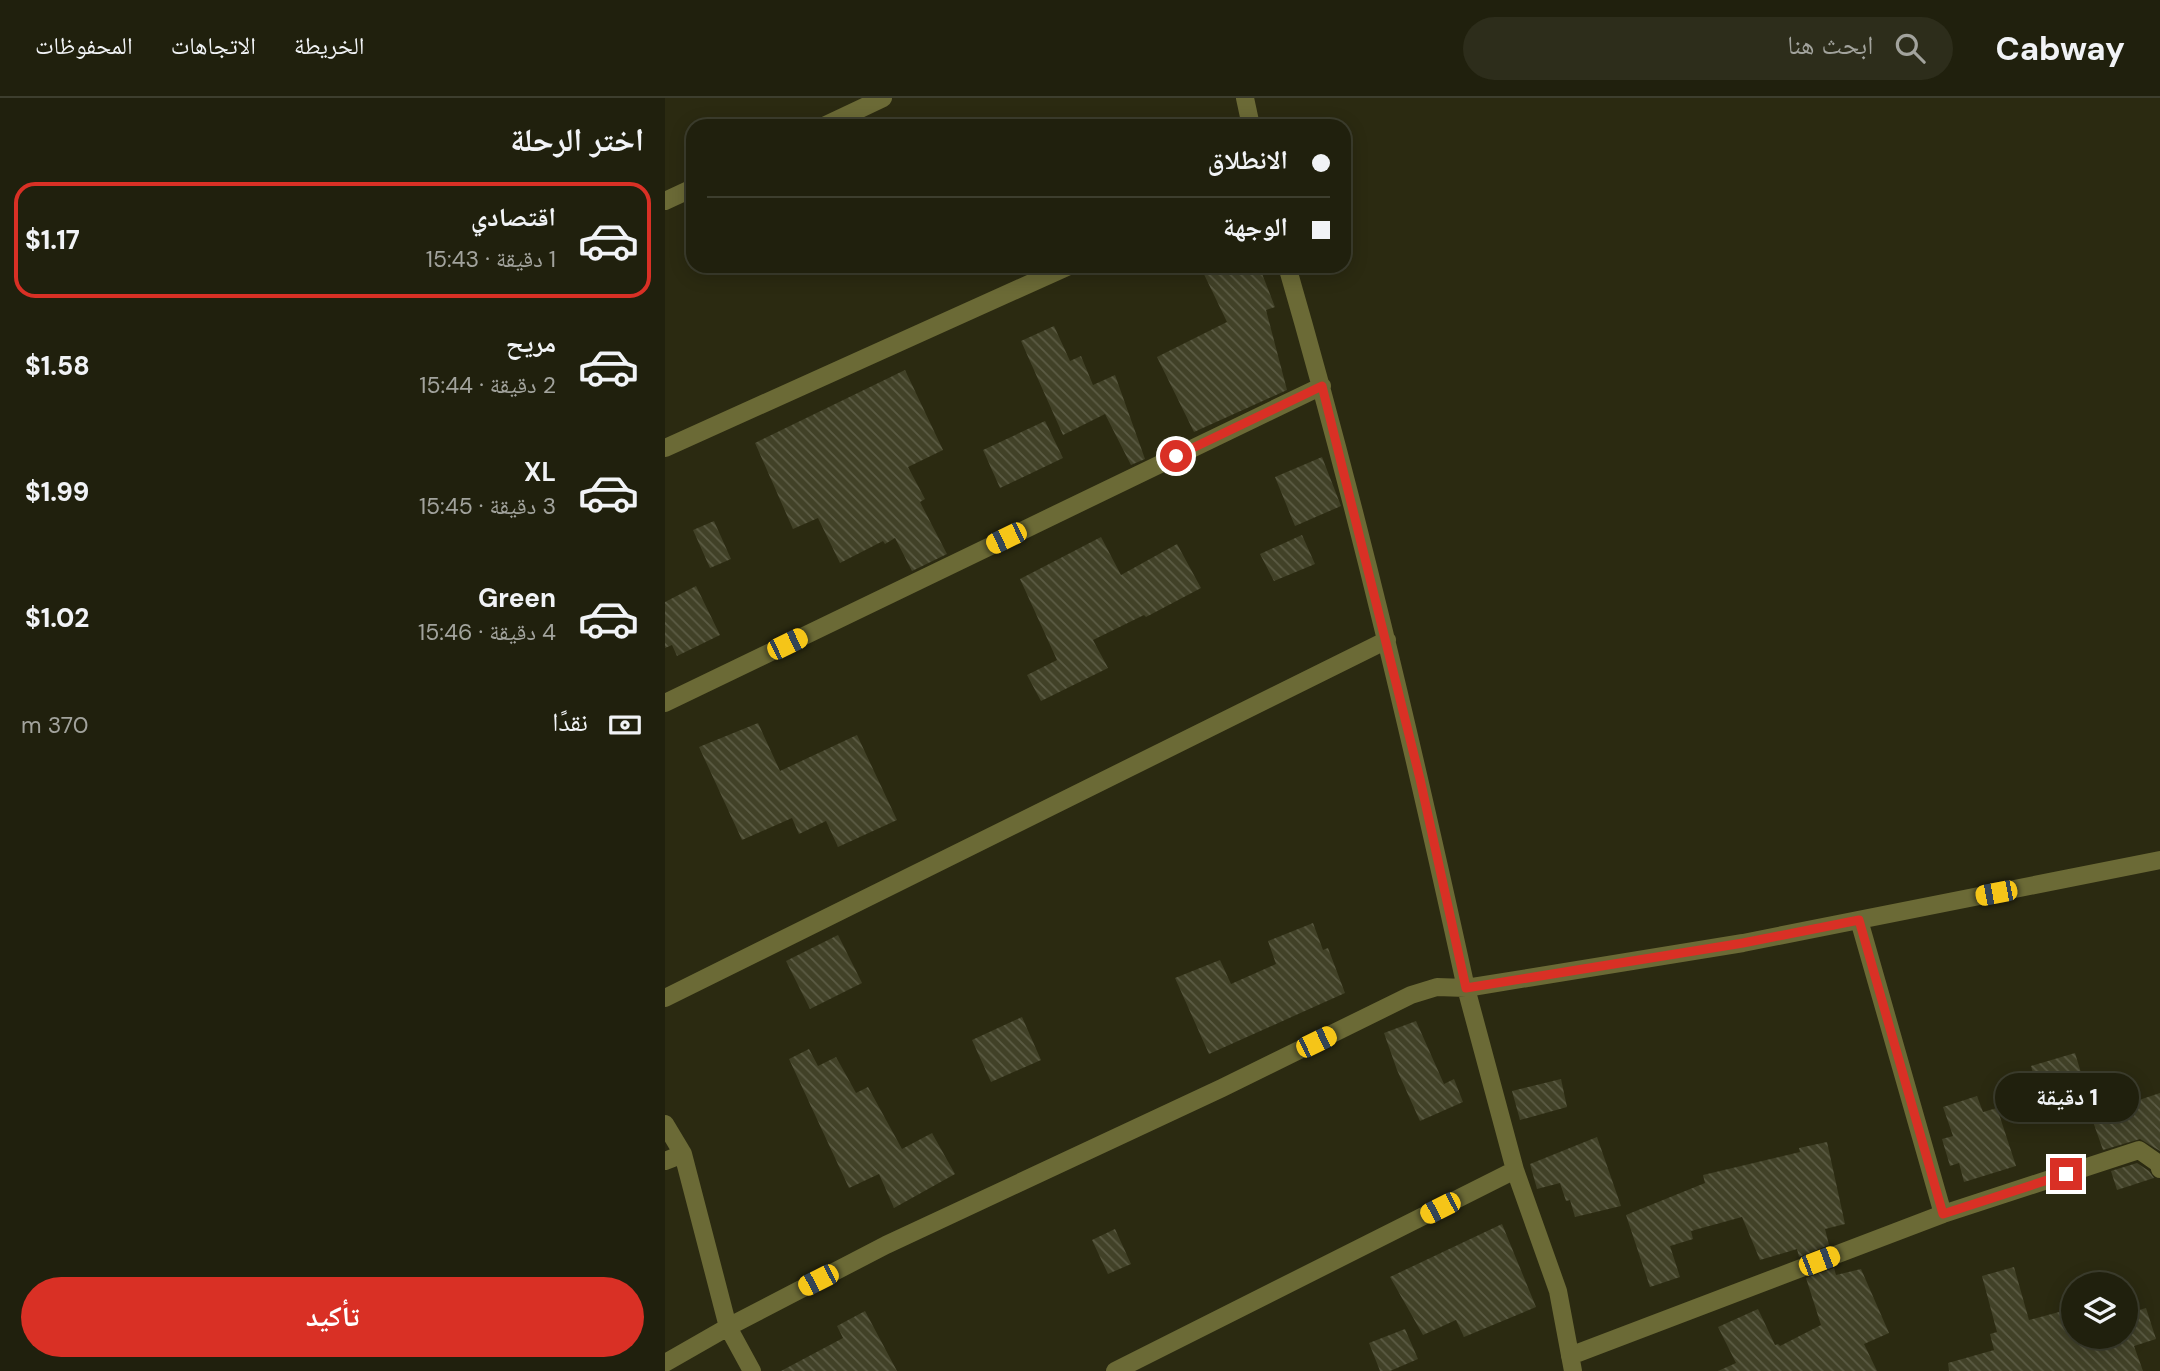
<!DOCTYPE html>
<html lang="ar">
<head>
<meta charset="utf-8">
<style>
	body { margin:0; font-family:"DM Sans","Noto Naskh Arabic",sans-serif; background:#2d2d1b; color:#f1f3f6; direction:rtl; height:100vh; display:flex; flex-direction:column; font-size:26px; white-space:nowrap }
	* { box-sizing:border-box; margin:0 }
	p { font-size:23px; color:#a2a39d }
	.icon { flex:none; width:38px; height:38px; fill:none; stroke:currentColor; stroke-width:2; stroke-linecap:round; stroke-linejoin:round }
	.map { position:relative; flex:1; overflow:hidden; direction:ltr }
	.sheet { display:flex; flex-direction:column; background:#20200d; width:665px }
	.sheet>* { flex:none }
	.banner { position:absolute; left:21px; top:21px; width:665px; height:154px; border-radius:21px; box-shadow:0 4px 18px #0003,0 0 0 2px #3d3e2e; direction:rtl; display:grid; align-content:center; height:154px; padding:0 21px; background:#20200d }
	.tools { position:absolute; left:1396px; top:1174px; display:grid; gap:14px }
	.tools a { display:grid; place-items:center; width:77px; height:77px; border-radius:50%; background:#20200d; box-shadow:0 4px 18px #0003,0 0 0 2px #3d3e2e; font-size:35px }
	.end { position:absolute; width:32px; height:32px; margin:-16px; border:9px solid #d93025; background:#fff; box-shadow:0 0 0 4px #fff }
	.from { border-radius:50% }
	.bubble { position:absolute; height:49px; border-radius:24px; background:#20200d; box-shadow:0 4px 18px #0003,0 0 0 2px #3d3e2e; font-size:23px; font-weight:800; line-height:49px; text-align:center; direction:rtl }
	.car { position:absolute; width:21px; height:42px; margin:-21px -10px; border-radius:9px; box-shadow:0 0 5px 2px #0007; background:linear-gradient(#f5c518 24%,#345 0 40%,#f5c518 0 76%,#345 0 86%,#f5c518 0) }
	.banner b { display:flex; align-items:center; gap:24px; height:66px; font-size:26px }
	.banner b+b { border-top:2px solid #3d3e2e }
	.banner i { width:18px; height:18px; background:#f1f3f6 }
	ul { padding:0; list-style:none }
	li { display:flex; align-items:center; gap:21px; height:116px; margin:0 14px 10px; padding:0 7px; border:4px solid transparent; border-radius:21px }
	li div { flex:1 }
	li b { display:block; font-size:26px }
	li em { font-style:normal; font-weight:800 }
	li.current { border-color:#d93025 }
	li>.icon { width:63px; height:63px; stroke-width:1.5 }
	h2 { padding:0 21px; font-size:32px; line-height:84px }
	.pay { display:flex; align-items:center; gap:18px; height:77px; padding:0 21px; font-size:26px }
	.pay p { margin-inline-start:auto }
	.primary-button { display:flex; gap:14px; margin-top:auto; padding:14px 21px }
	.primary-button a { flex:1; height:80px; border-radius:42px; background:#d93025; color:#fff; font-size:28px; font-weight:800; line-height:80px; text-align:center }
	header { display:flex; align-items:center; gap:42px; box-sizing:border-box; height:98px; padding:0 35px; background:#20200d; border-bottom:2px solid #3d3e2e }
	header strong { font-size:33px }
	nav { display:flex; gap:38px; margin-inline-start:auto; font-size:24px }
	.search { width:490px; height:63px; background:#2d2d1b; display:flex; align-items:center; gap:18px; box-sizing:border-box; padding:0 24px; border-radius:38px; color:#a2a39d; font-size:26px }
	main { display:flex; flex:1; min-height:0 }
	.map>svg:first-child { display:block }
</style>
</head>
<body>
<header>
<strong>Cabway</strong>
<div class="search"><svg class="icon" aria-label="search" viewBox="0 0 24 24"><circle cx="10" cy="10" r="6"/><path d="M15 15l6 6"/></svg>ابحث هنا</div>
<nav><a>الخريطة</a><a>الاتجاهات</a><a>المحفوظات</a></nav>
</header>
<main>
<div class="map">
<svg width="1495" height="1273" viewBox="0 0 1495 1273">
	<defs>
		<pattern id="building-back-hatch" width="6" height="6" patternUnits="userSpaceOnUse" patternTransform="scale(1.75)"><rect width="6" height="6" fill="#414127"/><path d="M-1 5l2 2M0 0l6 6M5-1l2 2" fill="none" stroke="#5c5c45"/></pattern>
	</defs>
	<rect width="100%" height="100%" fill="#2b2a11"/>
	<path fill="url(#building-back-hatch)" d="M535 168H594L610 209 601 212 622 292 529 334 492 259 562 224Z
		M389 228 405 263 416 258 428 287 450 277 480 361 466 367 440 316 398 337 356 243Z
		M240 272 278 352 243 369 260 401 255 404 282 456 247 473 230 440 220 446 218 443 175 465 153 420 128 431 90 345Z
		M380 323 398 360 335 390 318 352Z
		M657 359 676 408 630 428 610 379Z
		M49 423 66 461 45 470 28 432Z
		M637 437 650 466 609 483 595 456Z
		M436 439 456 477 512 446 536 490 481 519 479 517 428 542 443 570 376 603 362 577 392 562 355 481Z
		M31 488 55 537 12 558 7 547 0 550V504Z
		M93 625 115 673 192 637 232 722 173 749 161 723 134 736 127 720 77 742 34 649Z
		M648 825 658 852 663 850 680 895 544 956 510 880 555 862 566 886 611 866 603 843Z
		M173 837 197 885 145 911 121 863Z
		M357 919 376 962 326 984 307 942Z
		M751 923 779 986 789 981 798 1004 755 1023 732 972 719 935Z
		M144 951 153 968 171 959 191 995 203 989 237 1051 267 1035 290 1076 229 1110 214 1076 184 1090 124 961Z
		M1410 955 1424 1001 1379 1013 1366 968Z
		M896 981 902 1009 855 1022 847 993Z
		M1495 995V1053L1475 1041 1438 1052 1426 1018Z
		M1312 998 1318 1014 1332 1010 1351 1068 1299 1084 1294 1065 1285 1068 1277 1041 1288 1038 1278 1009Z
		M932 1039 956 1108 910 1119 905 1102 901 1103 895 1085 872 1091 865 1066Z
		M1162 1044 1180 1126 1160 1131 1164 1147 1134 1159 1132 1151 1095 1162 1077 1119 1026 1133 1028 1141 1005 1148 1015 1179 985 1189 961 1117 1040 1085 1038 1077 1135 1054 1134 1050Z
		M1472 1065 1484 1073 1489 1080 1452 1092 1446 1073Z
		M837 1126 871 1209 799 1239 791 1222 758 1237 725 1179Z
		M450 1131 466 1166 443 1176 427 1142Z
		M1349 1169 1364 1222 1409 1210V1239H1461V1216L1481 1210 1491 1241 1469 1248 1478 1273H1284L1283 1265 1329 1252 1325 1236 1332 1234 1317 1178Z
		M1169 1170 1171 1177 1196 1171 1224 1235 1199 1246 1212 1273H1053L1071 1265 1053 1229 1093 1211 1110 1247 1113 1246 1115 1248 1156 1227 1141 1180Z
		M200 1213 232 1273H116L178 1240 172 1228Z
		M740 1231 753 1261 725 1273H715L704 1245Z"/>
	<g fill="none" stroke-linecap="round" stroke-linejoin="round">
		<path stroke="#6b6a36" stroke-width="18" d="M580 0 586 28
			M159 28 218 0
			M0 103 28 90
			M622 168C691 406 748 648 801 890L1078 845 1495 762
			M0 350 404 168
			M0 605 657 288
			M1194 822 1278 1116
			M0 900 722 542
			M0 1026 18 1056 63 1229 87 1273
			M0 1063 18 1056
			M905 1258 1278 1116 1474 1052 1494 1066 1495 1071
			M0 1265 63 1229 221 1147 557 990 746 897 772 889 801 890 850 1072 893 1193 908 1273
			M450 1273 850 1072"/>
	</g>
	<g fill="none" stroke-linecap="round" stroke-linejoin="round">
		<path stroke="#d93025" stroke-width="9" d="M511 358 657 288 755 681 801 890 1078 845 1194 822 1278 1116 1401 1076"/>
	</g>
</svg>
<div class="tools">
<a><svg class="icon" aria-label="layers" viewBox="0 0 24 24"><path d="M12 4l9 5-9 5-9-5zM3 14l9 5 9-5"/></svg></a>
</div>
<i class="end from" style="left:511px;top:358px"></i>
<i class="end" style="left:1401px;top:1076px"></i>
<div class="bubble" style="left:1330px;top:975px;width:144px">1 دقيقة</div>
<i class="car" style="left:341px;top:440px;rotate:244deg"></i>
<i class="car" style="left:122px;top:546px;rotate:64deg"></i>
<i class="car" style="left:1331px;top:795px;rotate:259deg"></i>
<i class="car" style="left:651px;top:944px;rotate:64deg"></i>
<i class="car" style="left:775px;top:1110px;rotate:243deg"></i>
<i class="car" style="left:1154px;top:1163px;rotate:69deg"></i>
<i class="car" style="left:153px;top:1182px;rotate:243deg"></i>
<div class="banner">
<b><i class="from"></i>الانطلاق</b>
<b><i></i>الوجهة</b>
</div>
</div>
<section class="sheet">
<h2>اختر الرحلة</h2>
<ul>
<li class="current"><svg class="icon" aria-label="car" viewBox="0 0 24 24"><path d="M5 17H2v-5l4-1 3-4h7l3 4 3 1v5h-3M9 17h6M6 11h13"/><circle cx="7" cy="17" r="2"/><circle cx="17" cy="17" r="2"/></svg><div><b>اقتصادي</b><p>1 دقيقة · 15:43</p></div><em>$1.17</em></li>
<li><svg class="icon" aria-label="car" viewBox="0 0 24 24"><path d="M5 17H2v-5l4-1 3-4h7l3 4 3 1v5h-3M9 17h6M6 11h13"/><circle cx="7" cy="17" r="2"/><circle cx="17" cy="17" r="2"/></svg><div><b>مريح</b><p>2 دقيقة · 15:44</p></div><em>$1.58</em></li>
<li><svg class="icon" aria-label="car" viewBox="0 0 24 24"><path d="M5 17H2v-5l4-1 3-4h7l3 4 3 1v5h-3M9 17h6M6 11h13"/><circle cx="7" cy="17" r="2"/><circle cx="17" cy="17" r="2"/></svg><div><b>XL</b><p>3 دقيقة · 15:45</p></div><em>$1.99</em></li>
<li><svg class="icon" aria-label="car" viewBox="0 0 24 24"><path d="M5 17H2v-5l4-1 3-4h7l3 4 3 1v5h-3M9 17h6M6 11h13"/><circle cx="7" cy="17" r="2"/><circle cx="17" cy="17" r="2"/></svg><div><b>Green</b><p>4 دقيقة · 15:46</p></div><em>$1.02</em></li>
</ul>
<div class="pay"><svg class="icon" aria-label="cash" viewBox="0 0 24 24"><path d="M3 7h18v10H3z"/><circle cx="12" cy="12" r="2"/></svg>نقدًا<p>370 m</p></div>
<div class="primary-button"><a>تأكيد</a></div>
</section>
</main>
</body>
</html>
